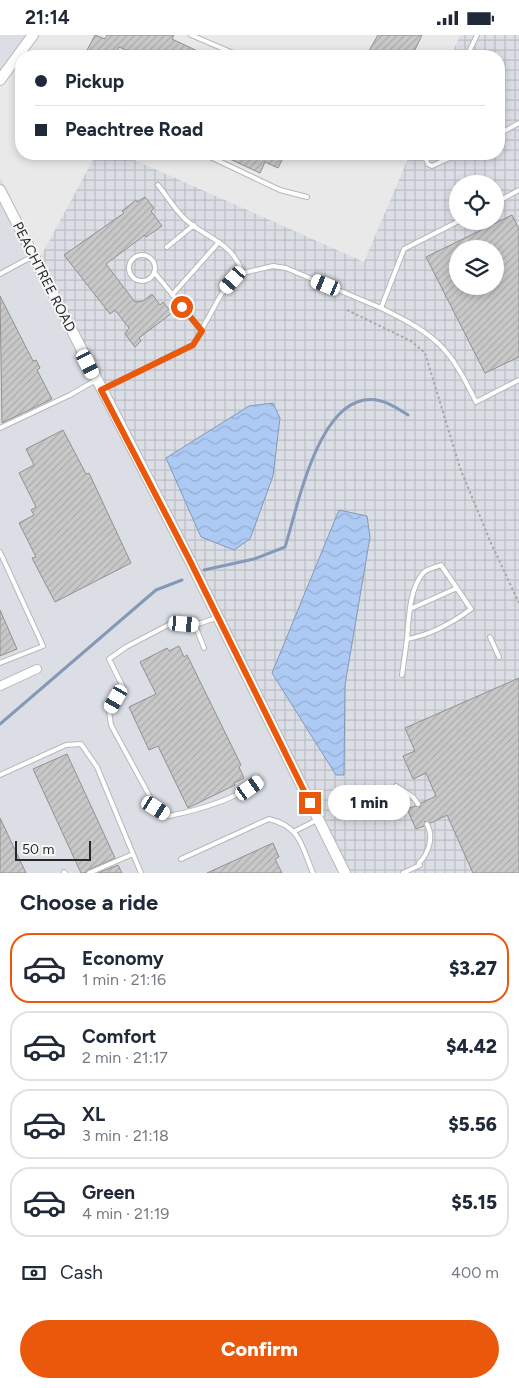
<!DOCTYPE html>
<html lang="en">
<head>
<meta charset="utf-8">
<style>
	body { margin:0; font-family:Figtree,sans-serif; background:#f2f2f3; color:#1f2937; height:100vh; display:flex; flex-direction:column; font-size:19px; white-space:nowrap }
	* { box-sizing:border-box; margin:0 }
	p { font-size:16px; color:#747a83 }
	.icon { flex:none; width:28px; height:28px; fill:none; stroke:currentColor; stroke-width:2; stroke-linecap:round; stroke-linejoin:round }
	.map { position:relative; height:838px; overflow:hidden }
	.details { display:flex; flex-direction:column; background:#fff; flex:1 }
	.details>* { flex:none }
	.hud { position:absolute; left:15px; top:15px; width:490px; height:110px; border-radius:20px; box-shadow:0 2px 8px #0003; display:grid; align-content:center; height:110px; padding:0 20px; background:#fff }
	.controls { position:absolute; left:449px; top:140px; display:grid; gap:10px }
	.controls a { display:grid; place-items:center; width:55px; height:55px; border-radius:50%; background:#fff; box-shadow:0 2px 8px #0003; font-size:25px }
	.scale { position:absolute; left:15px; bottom:12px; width:76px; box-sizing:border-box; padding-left:5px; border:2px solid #282829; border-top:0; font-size:14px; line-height:18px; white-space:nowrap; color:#282829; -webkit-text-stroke:4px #f6f6f7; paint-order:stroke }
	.end { position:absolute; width:22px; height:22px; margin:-11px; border:6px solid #ea580c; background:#fff; box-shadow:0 0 0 2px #fff }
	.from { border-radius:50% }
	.bubble { position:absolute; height:35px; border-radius:18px; background:#fff; box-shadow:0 2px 8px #0003; font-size:16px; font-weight:800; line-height:35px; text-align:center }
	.car { position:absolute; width:15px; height:30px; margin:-15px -8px; border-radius:6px; box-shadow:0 0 4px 1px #0007; background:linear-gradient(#fff 24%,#345 0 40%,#fff 0 76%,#345 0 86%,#fff 0) }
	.hud b { display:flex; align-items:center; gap:18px; height:48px; font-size:19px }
	.hud b+b { border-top:1px solid #e0e1e3 }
	.hud i { width:12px; height:12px; background:#1f2937 }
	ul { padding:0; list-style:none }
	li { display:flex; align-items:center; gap:15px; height:70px; margin:0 10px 8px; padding:0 10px; border:2px solid #e0e1e3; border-radius:20px }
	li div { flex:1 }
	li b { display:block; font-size:19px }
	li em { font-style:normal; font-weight:800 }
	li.on { border-color:#ea580c }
	li>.icon { width:45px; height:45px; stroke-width:1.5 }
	h2 { padding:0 20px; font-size:22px; line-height:60px }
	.pay { display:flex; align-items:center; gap:12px; height:55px; padding:0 20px; font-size:19px }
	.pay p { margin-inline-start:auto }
	.button { display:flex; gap:10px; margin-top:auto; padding:10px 20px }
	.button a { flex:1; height:58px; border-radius:30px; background:#ea580c; color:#fff; font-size:20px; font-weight:800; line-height:58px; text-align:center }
	.status { display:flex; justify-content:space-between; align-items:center; height:35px; padding:0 25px; background:#fff; direction:ltr }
	.status svg { height:14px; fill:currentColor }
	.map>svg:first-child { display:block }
</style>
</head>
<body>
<div class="status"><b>21:14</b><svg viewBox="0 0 49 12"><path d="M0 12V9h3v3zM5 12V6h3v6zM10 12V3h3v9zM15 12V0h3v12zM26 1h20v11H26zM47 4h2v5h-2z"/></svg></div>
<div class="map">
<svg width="519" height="838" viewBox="0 0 519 838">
	<defs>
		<pattern id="industrial-grid" width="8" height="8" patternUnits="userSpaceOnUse" patternTransform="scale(1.25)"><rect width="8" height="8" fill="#dcdee6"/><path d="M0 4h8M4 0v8" fill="none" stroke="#bdbec5"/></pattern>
		<pattern id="water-waves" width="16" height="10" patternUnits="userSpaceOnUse" patternTransform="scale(1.25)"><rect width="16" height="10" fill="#adcaf4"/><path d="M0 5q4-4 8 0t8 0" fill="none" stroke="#95aed1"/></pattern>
		<pattern id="building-hatch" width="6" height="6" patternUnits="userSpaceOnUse" patternTransform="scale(1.25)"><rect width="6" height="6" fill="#c9c8c8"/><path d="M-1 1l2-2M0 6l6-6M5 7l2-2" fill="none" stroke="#adacac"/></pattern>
	</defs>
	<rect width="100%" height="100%" fill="#e9e9ea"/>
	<path fill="#dcdee6" d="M0 0H27L0 45Z
		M0 142 149 442 338 838H0Z"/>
	<path fill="url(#industrial-grid)" fill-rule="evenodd" d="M460 0H519V838H338L149 442 40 223 96 119H121L364 227 410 119H499V21H451ZM458 149H495V186H458ZM458 214H495V251H458Z"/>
	<path fill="url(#water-waves)" stroke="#8599b7" d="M273 368 280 383 273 441 250 504 234 515 201 502 166 423 249 371Z
		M339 475 367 481 370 502 345 650 344 740H336L272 638Z"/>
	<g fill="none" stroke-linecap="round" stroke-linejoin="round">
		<path stroke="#8599b7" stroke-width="3" d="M204 535 254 524 285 512C298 472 320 350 381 366 390 368 400 375 408 380
			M0 689 156 555 182 545"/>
	</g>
	<path fill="url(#building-hatch)" stroke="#929090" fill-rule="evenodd" d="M95 0 105 4 107 0H174L172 4 208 21H139L119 12 115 21H84Z
		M378 0H422L412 21H366Z
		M219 119H285L278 133 265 127 260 138Z
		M145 162 154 173 151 176 162 191 146 202 145 200 106 229 135 267 143 266 152 259 160 270 163 267 172 278 139 303 141 306 135 312 125 299 129 293 115 275 110 279 64 220 124 178 122 176 136 165 137 167Z
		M512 180 519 194V322L485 338 426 222ZM458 214H495V251H458Z
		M0 261 33 326 36 325 40 333 37 335 52 364 2 388Z
		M63 395 86 439 89 438 131 528 55 567 32 523 36 522 19 488 34 480 31 475 36 472 19 438 34 430 26 414Z
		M0 575 17 614 0 621Z
		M179 611 184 622 187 620 241 730 239 732 244 743 234 748 235 750 188 773 158 711 149 715 129 672 156 659 140 627 167 613 169 616Z
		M519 643V838H473L447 780 431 788 425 786 424 791 416 794 407 774 415 771 420 772 421 768 436 761 426 738 413 744 403 721 415 716 405 693Z
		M67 719 115 823 88 835 85 838H81L33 734Z
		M0 783 26 838H0Z
		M273 808 279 822 275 824 282 838H207Z
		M118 830 122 838H98Z"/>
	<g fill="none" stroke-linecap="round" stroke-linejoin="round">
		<g stroke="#b8b8b9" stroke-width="6">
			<path id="service" d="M191 0 240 21
				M467 21 477 0
				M499 99 519 88
				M204 119 280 155 307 162
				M424 119 428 129 432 131 458 119
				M158 150C167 161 175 175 185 184 207 204 231 206 243 238
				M495 168 519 155
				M167 212 194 190
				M129 233a13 13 0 1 1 26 0a13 13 0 1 1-26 0Z
				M154 237 202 296
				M0 239 33 221
				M172 260 219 207
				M381 273C436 300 449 311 476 367L519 345
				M103 354 193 310 222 258 243 238 273 231 286 233 381 273 404 214 459 186
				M0 393 70 360 96 345
				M0 517 43 611 0 628
				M410 574 457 553
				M195 590 172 588 126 612 109 624 123 652 109 676 111 690 156 773 169 781C199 775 235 764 260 746
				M490 602 499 622
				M204 613 195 590 216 583
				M402 640 407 604C431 600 452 588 471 574L441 530C436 532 427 534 423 538 409 555 409 583 407 604
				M0 740 66 710 81 709 97 732 133 819
				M396 751 413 762 418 769
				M295 796 317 785
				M181 824 269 784C301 792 301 810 313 838
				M419 828C429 818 434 802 427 789
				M64 837 65 838
				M89 838 133 819 141 838
				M403 838 420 830"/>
		</g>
		<g stroke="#b8b8b9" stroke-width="10">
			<path id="minor" d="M0 651 37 634"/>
		</g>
		<g stroke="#b8b8b9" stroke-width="12">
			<path id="tertiary" d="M0 45 33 0
				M0 155 189 524 345 838"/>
		</g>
		<path stroke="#a8a8a9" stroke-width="2" stroke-dasharray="2.5 2.5" stroke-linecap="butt" d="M347 275 411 306 425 318 460 433 491 508 519 568"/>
		<use href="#service" stroke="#fff" stroke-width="4"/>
		<use href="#minor" stroke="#fff" stroke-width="8"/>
		<use href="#tertiary" stroke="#fff" stroke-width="10"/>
	</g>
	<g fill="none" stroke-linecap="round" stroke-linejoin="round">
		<path stroke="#ea580c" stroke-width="6" d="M182 272 202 296 193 310 101 355 189 524 310 768"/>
	</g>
	<g text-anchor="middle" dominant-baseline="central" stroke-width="4" stroke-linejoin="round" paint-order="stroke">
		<g font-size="14" fill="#282829" stroke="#f6f6f7">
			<text transform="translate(44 242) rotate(63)">PEACHTREE ROAD</text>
		</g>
	</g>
</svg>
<div class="controls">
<a><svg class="icon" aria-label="locate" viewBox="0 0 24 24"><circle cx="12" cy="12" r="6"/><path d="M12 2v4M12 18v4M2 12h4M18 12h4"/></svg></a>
<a><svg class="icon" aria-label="layers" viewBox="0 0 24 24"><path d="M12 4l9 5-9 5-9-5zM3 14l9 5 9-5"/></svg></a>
</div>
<div class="scale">50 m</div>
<i class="end from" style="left:182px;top:272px"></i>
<i class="end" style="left:310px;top:768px"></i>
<div class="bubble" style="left:328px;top:750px;width:82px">1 min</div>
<i class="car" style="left:233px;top:245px;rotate:221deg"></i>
<i class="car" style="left:326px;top:250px;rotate:292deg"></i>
<i class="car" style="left:88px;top:329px;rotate:153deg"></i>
<i class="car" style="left:184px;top:589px;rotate:95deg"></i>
<i class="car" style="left:116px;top:664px;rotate:210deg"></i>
<i class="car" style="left:250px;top:753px;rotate:55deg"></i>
<i class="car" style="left:156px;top:773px;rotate:122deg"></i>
<div class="hud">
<b><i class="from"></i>Pickup</b>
<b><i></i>Peachtree Road</b>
</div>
</div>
<section class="details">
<h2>Choose a ride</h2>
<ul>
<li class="on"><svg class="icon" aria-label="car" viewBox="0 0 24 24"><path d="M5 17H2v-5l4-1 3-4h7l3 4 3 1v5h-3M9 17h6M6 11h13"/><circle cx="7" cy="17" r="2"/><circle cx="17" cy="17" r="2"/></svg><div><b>Economy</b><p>1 min · 21:16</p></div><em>$3.27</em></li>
<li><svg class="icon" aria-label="car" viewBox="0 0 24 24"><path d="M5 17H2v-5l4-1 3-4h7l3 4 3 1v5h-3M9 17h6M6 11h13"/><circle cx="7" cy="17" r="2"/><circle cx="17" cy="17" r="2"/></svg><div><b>Comfort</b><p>2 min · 21:17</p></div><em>$4.42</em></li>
<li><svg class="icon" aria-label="car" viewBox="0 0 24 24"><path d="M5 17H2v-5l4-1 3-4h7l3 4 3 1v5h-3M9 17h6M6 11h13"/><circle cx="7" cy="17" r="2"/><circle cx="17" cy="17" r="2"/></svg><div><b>XL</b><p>3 min · 21:18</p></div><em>$5.56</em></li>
<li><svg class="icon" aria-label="car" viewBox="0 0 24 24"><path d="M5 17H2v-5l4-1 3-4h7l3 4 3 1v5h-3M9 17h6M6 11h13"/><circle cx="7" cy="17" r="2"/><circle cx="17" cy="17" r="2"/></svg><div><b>Green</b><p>4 min · 21:19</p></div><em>$5.15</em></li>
</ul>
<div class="pay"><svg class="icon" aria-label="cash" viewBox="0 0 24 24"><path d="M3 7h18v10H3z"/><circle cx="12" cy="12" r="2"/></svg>Cash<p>400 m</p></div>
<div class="button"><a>Confirm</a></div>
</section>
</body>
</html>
